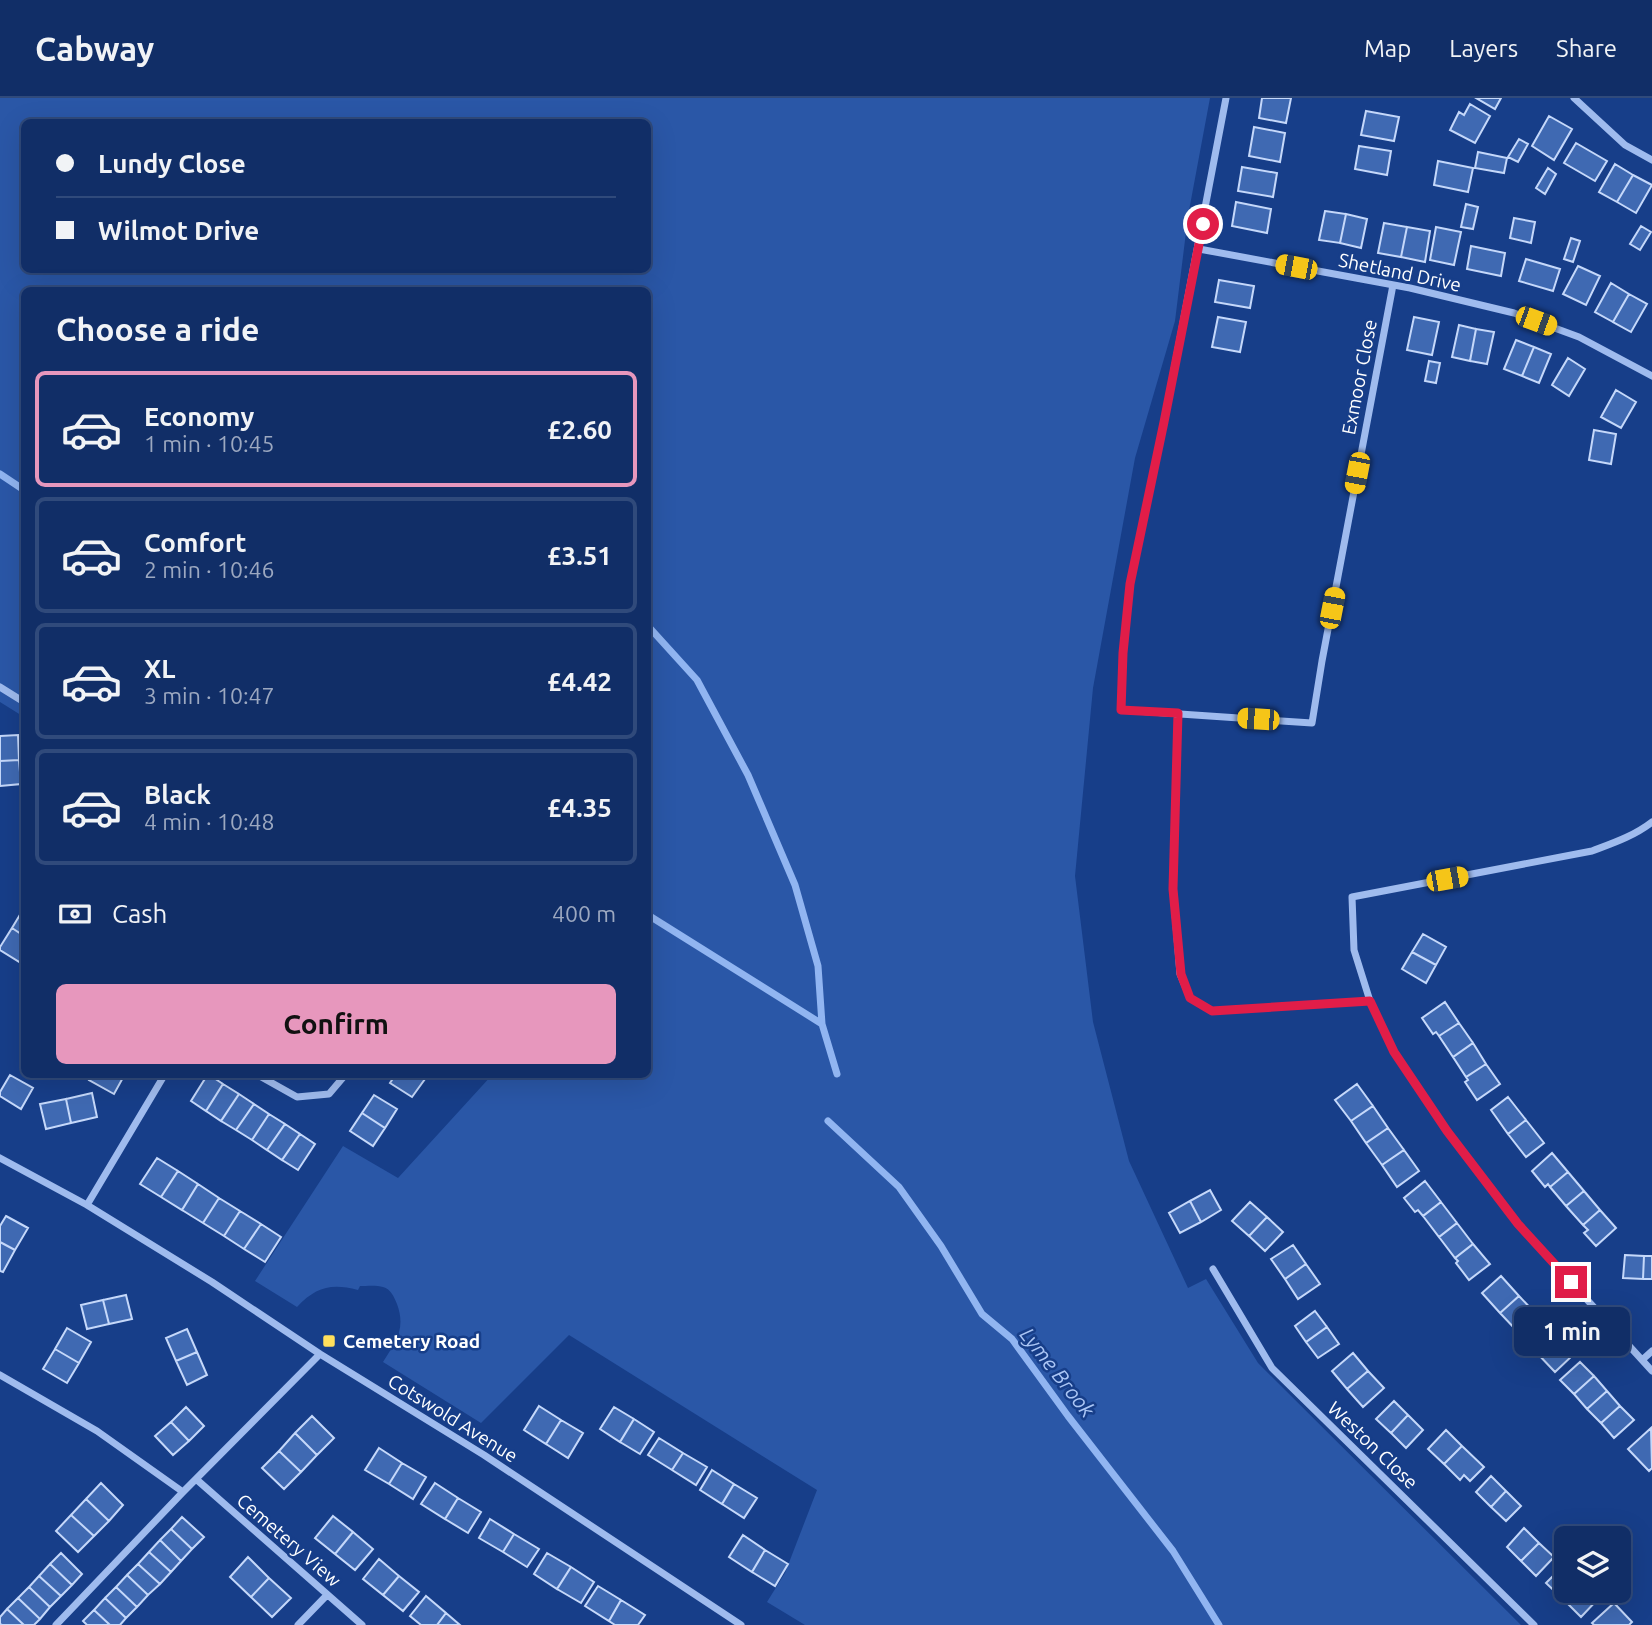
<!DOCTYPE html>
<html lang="en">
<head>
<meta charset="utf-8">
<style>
	body { margin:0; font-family:Ubuntu,sans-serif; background:#1e3a70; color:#f1f3f6; height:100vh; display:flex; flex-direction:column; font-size:26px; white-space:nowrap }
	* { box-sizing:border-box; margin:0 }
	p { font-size:23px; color:#9ca8c0 }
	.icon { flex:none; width:38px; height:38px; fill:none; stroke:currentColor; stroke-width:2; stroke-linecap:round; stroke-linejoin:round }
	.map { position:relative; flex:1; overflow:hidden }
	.details { position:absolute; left:21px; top:189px; width:630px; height:791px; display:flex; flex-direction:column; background:#112e67; border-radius:10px; box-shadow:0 7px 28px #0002,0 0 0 2px #304a7b }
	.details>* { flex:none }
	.hud { position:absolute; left:21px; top:21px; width:630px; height:154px; border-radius:10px; box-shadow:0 7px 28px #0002,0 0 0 2px #304a7b; display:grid; align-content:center; height:154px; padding:0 35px; background:#112e67 }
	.fabs { position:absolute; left:1554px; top:1428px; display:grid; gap:14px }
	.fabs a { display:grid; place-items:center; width:77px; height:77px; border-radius:10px; background:#112e67; box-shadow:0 7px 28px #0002,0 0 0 2px #304a7b; font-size:35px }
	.end { position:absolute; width:32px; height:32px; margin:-16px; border:9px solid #e11d48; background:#fff; box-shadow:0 0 0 4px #fff }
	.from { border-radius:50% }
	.bubble { position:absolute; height:49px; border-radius:10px; background:#112e67; box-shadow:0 7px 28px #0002,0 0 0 2px #304a7b; font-size:23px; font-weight:700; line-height:49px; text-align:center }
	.car { position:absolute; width:21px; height:42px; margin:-21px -10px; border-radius:9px; box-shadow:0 0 5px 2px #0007; background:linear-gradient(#f5c518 24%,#345 0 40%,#f5c518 0 76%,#345 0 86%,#f5c518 0) }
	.hud b { display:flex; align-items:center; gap:24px; height:66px; font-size:26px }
	.hud b+b { border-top:2px solid #304a7b }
	.hud i { width:18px; height:18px; background:#f1f3f6 }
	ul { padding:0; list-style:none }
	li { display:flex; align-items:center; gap:21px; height:116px; margin:0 14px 10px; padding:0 21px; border:4px solid #304a7b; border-radius:10px }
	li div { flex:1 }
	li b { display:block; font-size:26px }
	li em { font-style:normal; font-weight:700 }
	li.on { border-color:#e797bd }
	li>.icon { width:63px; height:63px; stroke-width:1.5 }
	h2 { padding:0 35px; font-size:32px; line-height:84px }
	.pay { display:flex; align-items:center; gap:18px; height:77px; padding:0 35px; font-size:26px }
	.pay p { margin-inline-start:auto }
	.cta { display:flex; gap:14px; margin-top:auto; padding:14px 35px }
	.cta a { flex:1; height:80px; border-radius:10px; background:#e797bd; color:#111; font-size:28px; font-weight:700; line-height:80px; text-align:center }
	header { display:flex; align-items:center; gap:42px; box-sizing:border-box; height:98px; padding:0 35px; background:#112e67; border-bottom:2px solid #304a7b }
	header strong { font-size:33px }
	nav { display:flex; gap:38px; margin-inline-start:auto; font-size:24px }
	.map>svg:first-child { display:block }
</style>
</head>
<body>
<header>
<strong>Cabway</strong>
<nav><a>Map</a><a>Layers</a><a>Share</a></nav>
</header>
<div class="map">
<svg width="1652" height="1527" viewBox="0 0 1652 1527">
	<rect width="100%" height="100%" fill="#173e89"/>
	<path fill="#2a57a7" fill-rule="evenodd" d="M0 0H1210L1188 118 1175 223 1135 360 1093 590 1075 778 1093 924 1129 1063 1188 1190 1206 1181 1258 1265 1521 1527H805L767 1504 785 1475 817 1392 569 1237 481 1325 383 1264C396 1243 406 1231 397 1206 394 1199 391 1191 383 1189 377 1187 367 1188 360 1188L358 1192C331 1185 316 1189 297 1209L255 1183 343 1048 398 1080 492 977 648 976V192H24V619L0 604ZM24 24H648V172H24Z"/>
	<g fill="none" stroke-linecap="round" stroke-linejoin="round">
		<path stroke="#91b5f1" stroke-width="7" d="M0 376 24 392
			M648 528 697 582 748 677 795 787 818 868 822 926
			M648 817 822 926 837 976
			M828 1023 899 1089 941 1148 982 1216 1012 1241 1068 1318 1173 1453 1219 1527"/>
	</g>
	<path fill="#3f69b2" stroke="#c5d8fa" stroke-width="2" d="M1262 0H1291L1286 25 1259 20Z
		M1476 0H1501L1495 11Z
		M1470 6 1490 18 1475 45 1450 32 1459 14 1464 17Z
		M1366 13 1399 19 1394 43 1361 37Z
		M1549 18 1572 31 1554 62 1532 48Z
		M1254 29 1285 35 1280 64 1249 58Z
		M1519 41 1528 46 1518 64 1508 59Z
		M1576 45 1607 63 1595 83 1564 65Z
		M1359 48 1391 53 1387 77 1355 71Z
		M1478 54 1507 60 1504 75 1475 70Z
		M1438 63 1473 70 1468 94 1434 87Z
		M1615 66 1633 77 1617 104 1599 94Z
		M1242 69 1277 75 1273 99 1238 93Z
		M1548 70 1556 76 1545 96 1536 90Z
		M1633 77 1652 87 1636 115 1617 104Z
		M1236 104 1271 111 1267 135 1232 128Z
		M1466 106 1478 109 1473 131 1461 129Z
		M1325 113 1346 116 1340 145 1319 142Z
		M1346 116 1367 121 1361 150 1340 145Z
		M1514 120 1535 124 1531 145 1510 140Z
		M1384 125 1407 129 1401 159 1378 155Z
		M1641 128 1651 134 1640 152 1630 146Z
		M1407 129 1430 133 1425 164 1401 159Z
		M1436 129 1461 134 1454 167 1430 162Z
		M1571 140 1580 143 1573 164 1564 161Z
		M1471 148 1505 155 1501 178 1467 171Z
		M1526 161 1560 171 1553 193 1519 183Z
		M1578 168 1600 178 1586 207 1563 196Z
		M1219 182 1254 188 1250 210 1215 204Z
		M1611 185 1629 196 1613 224 1595 214Z
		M1629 196 1647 206 1631 234 1613 224Z
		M1218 219 1246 224 1240 254 1212 249Z
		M1414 219 1439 224 1432 257 1407 252Z
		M1459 227 1476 231 1470 263 1452 259Z
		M1476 231 1494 234 1487 266 1470 263Z
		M1516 242 1534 249 1522 278 1504 271Z
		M1534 249 1551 256 1539 285 1522 278Z
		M1568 260 1585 271 1569 298 1552 287Z
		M1429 263 1440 265 1436 285 1425 283Z
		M1616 292 1636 304 1621 330 1601 319Z
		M1594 332 1616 336 1611 366 1589 362Z
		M18 637 19 662 0 663V638Z
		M19 662 21 686 0 688V663Z
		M24 810V838L12 830Z
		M12 830 24 838V860L21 865 0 852V849Z
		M1423 836 1446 849 1436 867 1412 854Z
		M1412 854 1436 867 1426 885 1402 871Z
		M1445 904 1459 925 1439 938 1436 934 1433 936 1422 920Z
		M1459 925 1473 945 1453 959 1439 938Z
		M1473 945 1486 966 1466 979 1453 959Z
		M1486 966 1500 986 1477 1002 1465 984 1468 982 1466 979Z
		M92 976H125L114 996 89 982Z
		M208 976 223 986 206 1013 191 1003Z
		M396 976H417L425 981 412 999 390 985Z
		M10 977 33 990 21 1011 0 998V994Z
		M223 986 239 996 221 1023 206 1013Z
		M1357 986 1373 1008 1351 1023 1335 1002Z
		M92 995 97 1019 71 1025 66 1001Z
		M239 996 254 1006 236 1032 221 1023Z
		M374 997 397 1011 385 1030 362 1015Z
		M1508 999 1526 1022 1508 1036 1491 1012Z
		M66 1001 71 1025 46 1031 40 1006Z
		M254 1006 269 1016 252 1042 236 1032Z
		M1373 1008 1388 1030 1366 1045 1351 1023Z
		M362 1015 385 1030 373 1048 350 1033Z
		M269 1016 285 1026 267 1052 252 1042Z
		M1526 1022 1544 1045 1526 1059 1508 1036Z
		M285 1026 300 1036 282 1062 267 1052Z
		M1388 1030 1404 1052 1382 1067 1366 1045Z
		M300 1036 315 1046 298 1072 282 1062Z
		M1404 1052 1419 1073 1397 1089 1382 1067Z
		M1552 1055 1568 1074 1550 1089 1548 1086 1545 1089 1532 1073Z
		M157 1060 178 1073 161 1099 140 1086Z
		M178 1073 198 1086 182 1112 161 1099Z
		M1568 1074 1584 1093 1566 1108 1550 1089Z
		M1425 1083 1441 1104 1423 1118 1418 1112 1415 1114 1404 1100Z
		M198 1086 219 1100 203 1125 182 1112Z
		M1210 1092 1221 1112 1201 1124 1190 1103Z
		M1584 1093 1600 1112 1583 1127 1566 1108Z
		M219 1100 240 1113 224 1138 203 1125Z
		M1190 1103 1201 1124 1180 1135 1169 1115Z
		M1250 1104 1267 1119 1249 1138 1232 1123Z
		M1441 1104 1457 1125 1439 1139 1423 1118Z
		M1600 1112 1616 1130 1596 1148 1584 1135 1588 1132 1583 1127Z
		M240 1113 261 1126 244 1151 224 1138Z
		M6 1118 28 1130 15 1152 0 1144V1128Z
		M1267 1119 1283 1134 1265 1153 1249 1138Z
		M1457 1125 1473 1146 1455 1160 1439 1139Z
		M261 1126 281 1139 265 1164 244 1151Z
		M0 1144 15 1152 3 1174 0 1173Z
		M1473 1146 1490 1166 1469 1182 1456 1165 1458 1163 1455 1160Z
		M1293 1147 1306 1166 1285 1181 1271 1161Z
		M1625 1157 1644 1158 1643 1181 1623 1180Z
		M1644 1158H1652V1181H1643Z
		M1306 1166 1320 1186 1298 1201 1285 1181Z
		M1501 1178 1519 1198 1500 1215 1482 1195Z
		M126 1197 132 1221 109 1226 103 1202Z
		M1519 1198 1537 1217 1518 1234 1500 1215Z
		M103 1202 109 1226 87 1231 81 1207Z
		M1315 1213 1327 1229 1306 1244 1295 1228Z
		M1537 1217 1555 1237 1536 1254 1518 1234Z
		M1327 1229 1339 1246 1318 1260 1306 1244Z
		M67 1230 91 1244 79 1265 55 1251Z
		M187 1231 197 1254 176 1263 166 1240Z
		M1555 1237 1573 1257 1555 1274 1536 1254Z
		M55 1251 79 1265 67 1285 43 1271Z
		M197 1254 207 1277 187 1287 176 1263Z
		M1353 1255 1368 1273 1347 1291 1332 1273Z
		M1580 1264 1594 1278 1574 1296 1560 1282Z
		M1368 1273 1384 1290 1363 1309 1347 1291Z
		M1594 1278 1607 1293 1587 1311 1574 1296Z
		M1607 1293 1620 1308 1601 1325 1587 1311Z
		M1394 1303 1408 1317 1391 1335 1376 1321Z
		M539 1308 561 1322 546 1346 524 1332Z
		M1620 1308 1634 1322 1614 1340 1601 1325Z
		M186 1309 204 1328 189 1343 171 1324Z
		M614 1309 634 1321 620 1344 600 1331Z
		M1408 1317 1423 1332 1406 1350 1391 1335Z
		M312 1318 334 1340 317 1357 295 1335Z
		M634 1321 654 1334 640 1356 620 1344Z
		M561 1322 583 1335 568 1360 546 1346Z
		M171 1324 189 1343 173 1357 155 1338Z
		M1651 1330 1652 1370 1649 1373 1628 1351Z
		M1446 1332 1462 1348 1444 1366 1428 1351Z
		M295 1335 317 1357 301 1374 279 1353Z
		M659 1340 683 1355 672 1372 648 1357Z
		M1462 1348 1484 1369 1470 1383 1464 1377 1460 1382 1444 1366Z
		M379 1350 402 1365 389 1386 365 1372Z
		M279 1353 301 1374 284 1391 262 1370Z
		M683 1355 707 1369 696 1387 672 1372Z
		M402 1365 426 1379 413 1401 389 1386Z
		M712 1372 734 1386 722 1406 700 1392Z
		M1491 1378 1506 1393 1491 1409 1476 1394Z
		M101 1385 123 1407 109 1423 86 1401Z
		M435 1385 458 1400 445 1421 421 1406Z
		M734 1386 757 1400 744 1420 722 1406Z
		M1506 1393 1521 1408 1506 1423 1491 1409Z
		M458 1400 481 1414 468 1435 445 1421Z
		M86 1401 109 1423 94 1438 71 1417Z
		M71 1417 94 1438 78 1454 56 1433Z
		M333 1418 353 1434 335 1456 315 1440Z
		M182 1419 204 1439 192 1451 171 1431Z
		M490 1421 514 1436 503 1454 479 1440Z
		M1524 1430 1539 1445 1521 1463 1507 1449Z
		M171 1431 192 1451 181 1463 160 1442Z
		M353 1434 373 1451 355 1472 335 1456Z
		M514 1436 539 1451 527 1469 503 1454Z
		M743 1437 765 1452 752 1474 729 1459Z
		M160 1442 181 1463 171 1474 149 1454Z
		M1539 1445 1554 1459 1536 1478 1521 1463Z
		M765 1452 788 1466 775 1488 752 1474Z
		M149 1454 171 1474 160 1486 138 1466Z
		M61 1455 82 1476 72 1487 50 1466Z
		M547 1455 571 1469 557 1491 534 1476Z
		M248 1459 269 1480 251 1499 230 1479Z
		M379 1461 399 1478 383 1497 363 1481Z
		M50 1466 72 1487 61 1498 39 1478Z
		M138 1466 160 1486 148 1497 127 1477Z
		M1565 1466 1566 1468V1493H1573L1564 1502 1546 1485Z
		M571 1469 594 1484 581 1505 557 1491Z
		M127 1477 148 1497 137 1509 116 1489Z
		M39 1478 61 1498 50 1509 29 1489Z
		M399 1478 419 1494 403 1513 383 1497Z
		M269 1480 291 1500 272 1519 251 1499Z
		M598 1488 621 1502 609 1523 585 1508Z
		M29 1489 50 1509 40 1521 18 1500Z
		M116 1489 137 1509 126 1520 105 1500Z
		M1573 1493H1592L1599 1500 1581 1519 1564 1502Z
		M426 1498 446 1515 437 1527H421L410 1518Z
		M18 1500 40 1521 34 1527H24L7 1511Z
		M105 1500 126 1520 120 1527H110L94 1512Z
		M621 1502 645 1517 638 1527H615L609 1523Z
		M1614 1505 1632 1524 1629 1527H1594L1592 1525Z
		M7 1511 24 1527H2L0 1526V1519Z
		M94 1512 110 1527H87L83 1523Z
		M446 1515 460 1527H437Z"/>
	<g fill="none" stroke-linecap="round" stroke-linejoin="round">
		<path stroke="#9fbbee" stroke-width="7" d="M1226 0 1164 324 1130 486 1123 555 1121 612 1312 625 1322 563 1393 187
			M1574 0 1625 47 1652 62
			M1199 151 1410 190 1514 215 1579 239 1652 278
			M0 589 24 604
			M1178 616 1173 791 1180 876 1190 900 1212 913 1370 903
			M1652 724C1634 738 1613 745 1592 753L1352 799 1354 852 1370 903 1394 954 1447 1033 1518 1126 1652 1273
			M256 976 297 999 329 996 346 976
			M0 1060 87 1107 212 1184 320 1256 484 1357 741 1527
			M87 1107 165 976
			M1213 1171 1272 1270 1534 1527
			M1642 1262 1652 1253
			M0 1277 97 1333 183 1394
			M196 1381 362 1527
			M56 1527 183 1394 320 1256
			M298 1527 327 1497"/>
	</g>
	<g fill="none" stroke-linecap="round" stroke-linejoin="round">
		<path stroke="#e11d48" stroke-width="9" d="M1203 126 1164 324 1130 486 1123 555 1121 612 1178 615 1173 791 1181 876 1190 900 1212 913 1370 903 1394 954 1447 1033 1518 1126 1571 1184"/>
	</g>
	<rect fill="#ffdf5c" stroke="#173e89" stroke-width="2.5" x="322" y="1236" width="14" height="14" rx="3.5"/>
	<g text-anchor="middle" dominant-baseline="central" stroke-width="5" stroke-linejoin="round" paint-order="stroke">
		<g font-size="19" fill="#fff" stroke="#173e89">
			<text transform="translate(1400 174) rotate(12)">Shetland Drive</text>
			<text transform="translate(1359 279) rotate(-79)">Exmoor Close</text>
			<text transform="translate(453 1320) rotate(32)">Cotswold Avenue</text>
			<text transform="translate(1373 1347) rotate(44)">Weston Close</text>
			<text transform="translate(289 1442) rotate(41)">Cemetery View</text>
		</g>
		<g font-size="19" font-weight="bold" fill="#fff" stroke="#173e89" text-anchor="start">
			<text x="343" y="1243">Cemetery Road</text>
		</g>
		<g font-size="21" font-style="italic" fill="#abc6f5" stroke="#173e89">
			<text transform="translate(1058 1274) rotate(52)">Lyme Brook</text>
		</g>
	</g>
</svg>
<div class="fabs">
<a><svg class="icon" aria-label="layers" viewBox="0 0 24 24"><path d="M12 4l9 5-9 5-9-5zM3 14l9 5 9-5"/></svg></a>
</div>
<i class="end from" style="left:1203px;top:126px"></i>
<i class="end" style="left:1571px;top:1184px"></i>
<div class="bubble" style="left:1514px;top:1209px;width:116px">1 min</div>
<i class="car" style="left:1296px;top:169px;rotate:281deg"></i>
<i class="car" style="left:1536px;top:223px;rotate:110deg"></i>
<i class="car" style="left:1357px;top:375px;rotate:191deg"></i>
<i class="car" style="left:1332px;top:510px;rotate:11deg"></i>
<i class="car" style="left:1258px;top:621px;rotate:274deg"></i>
<i class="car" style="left:1447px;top:781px;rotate:80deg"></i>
<div class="hud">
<b><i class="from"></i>Lundy Close</b>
<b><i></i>Wilmot Drive</b>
</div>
<section class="details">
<h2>Choose a ride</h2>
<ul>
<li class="on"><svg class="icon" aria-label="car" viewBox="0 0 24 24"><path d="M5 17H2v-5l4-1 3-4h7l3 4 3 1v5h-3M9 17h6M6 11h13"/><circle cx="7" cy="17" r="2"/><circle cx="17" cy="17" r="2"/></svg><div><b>Economy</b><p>1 min · 10:45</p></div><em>£2.60</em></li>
<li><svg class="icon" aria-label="car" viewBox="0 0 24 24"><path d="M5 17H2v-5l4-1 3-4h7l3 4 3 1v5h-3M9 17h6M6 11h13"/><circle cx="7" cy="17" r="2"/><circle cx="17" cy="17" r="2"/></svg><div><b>Comfort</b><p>2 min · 10:46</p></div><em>£3.51</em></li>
<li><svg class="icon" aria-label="car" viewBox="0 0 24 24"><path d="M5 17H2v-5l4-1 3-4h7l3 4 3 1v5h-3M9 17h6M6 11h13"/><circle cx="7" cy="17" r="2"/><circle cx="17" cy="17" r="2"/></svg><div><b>XL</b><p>3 min · 10:47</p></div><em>£4.42</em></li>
<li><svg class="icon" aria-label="car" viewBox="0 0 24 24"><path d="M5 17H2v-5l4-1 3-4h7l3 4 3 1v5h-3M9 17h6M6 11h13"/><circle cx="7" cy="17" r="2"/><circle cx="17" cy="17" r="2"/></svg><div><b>Black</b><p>4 min · 10:48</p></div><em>£4.35</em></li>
</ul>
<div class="pay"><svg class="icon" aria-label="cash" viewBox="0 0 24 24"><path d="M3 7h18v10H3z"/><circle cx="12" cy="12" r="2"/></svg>Cash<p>400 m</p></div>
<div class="cta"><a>Confirm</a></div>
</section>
</div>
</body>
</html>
